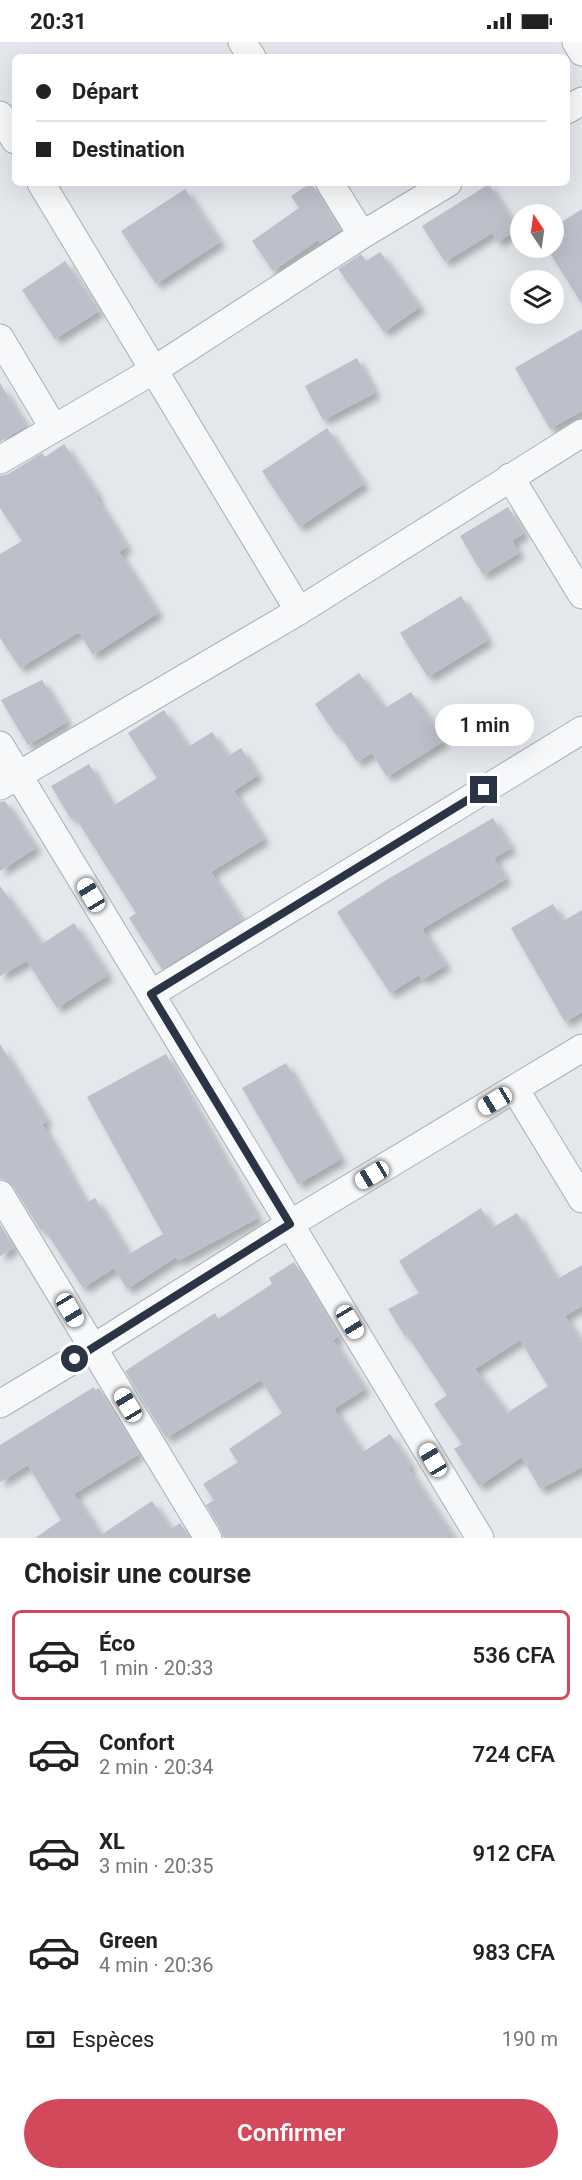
<!DOCTYPE html>
<html lang="fr">
<head>
<meta charset="utf-8">
<style>
	body { margin:0; font-family:Roboto,sans-serif; background:#f6f6f6; color:#222; height:100vh; display:flex; flex-direction:column; font-size:22px; white-space:nowrap }
	* { box-sizing:border-box; margin:0 }
	p { font-size:20px; color:#767676 }
	.icon { flex:none; width:33px; height:33px; fill:none; stroke:currentColor; stroke-width:2; stroke-linecap:round; stroke-linejoin:round }
	.map { position:relative; height:1496px; overflow:hidden }
	.side { display:flex; flex-direction:column; background:#fff; flex:1 }
	.side>* { flex:none }
	.guide { position:absolute; left:12px; top:12px; width:558px; height:132px; border-radius:9px; box-shadow:0 6px 24px #0002; display:grid; align-content:center; height:132px; padding:0 24px; background:#fff }
	.needle { width:39px; rotate:347deg }
	.buttons { position:absolute; left:510px; top:162px; display:grid; gap:12px }
	.buttons a { display:grid; place-items:center; width:54px; height:54px; border-radius:50%; background:#fff; box-shadow:0 6px 24px #0002; font-size:30px }
	.end { position:absolute; width:27px; height:27px; margin:-14px; border:8px solid #2b3445; background:#fff; box-shadow:0 0 0 3px #fff }
	.from { border-radius:50% }
	.bubble { position:absolute; height:42px; border-radius:21px; background:#fff; box-shadow:0 6px 24px #0002; font-size:20px; font-weight:600; line-height:42px; text-align:center }
	.car { position:absolute; width:18px; height:36px; margin:-18px -9px; border-radius:8px; box-shadow:0 0 4px 2px #0007; background:linear-gradient(#fff 24%,#345 0 40%,#fff 0 76%,#345 0 86%,#fff 0) }
	.guide b { display:flex; align-items:center; gap:21px; height:57px; font-size:22px }
	.guide b+b { border-top:2px solid #e0e0e0 }
	.guide i { width:15px; height:15px; background:#222 }
	ul { padding:0; list-style:none }
	li { display:flex; align-items:center; gap:18px; height:90px; margin:0 12px 9px; padding:0 12px; border:3px solid transparent; border-radius:9px }
	li div { flex:1 }
	li b { display:block; font-size:22px }
	li em { font-style:normal; font-weight:600 }
	li.selected { border-color:#d1495b }
	li>.icon { width:54px; height:54px; stroke-width:1.5 }
	h2 { padding:0 24px; font-size:27px; line-height:72px }
	.pay { display:flex; align-items:center; gap:15px; height:66px; padding:0 24px; font-size:22px }
	.pay p { margin-inline-start:auto }
	.primary-button { display:flex; gap:12px; margin-top:auto; padding:12px 24px }
	.primary-button a { flex:1; height:69px; border-radius:36px; background:#d1495b; color:#fff; font-size:24px; font-weight:600; line-height:69px; text-align:center }
	.status { display:flex; justify-content:space-between; align-items:center; height:42px; padding:0 30px; background:#fff; direction:ltr }
	.status svg { height:16px; fill:currentColor }
	.map>svg:first-child { display:block }
</style>
</head>
<body>
<div class="status"><b>20:31</b><svg viewBox="0 0 49 12"><path d="M0 12V9h3v3zM5 12V6h3v6zM10 12V3h3v9zM15 12V0h3v12zM26 1h20v11H26zM47 4h2v5h-2z"/></svg></div>
<div class="map">
<svg width="582" height="1496" viewBox="0 0 582 1496">
	<defs>
		<filter id="shadow"><feDropShadow dx="5.5" dy="5.5" stdDeviation="3" flood-color="#0004"/></filter>
	</defs>
	<rect width="100%" height="100%" fill="#e4e7ec"/>
	<path fill="#bbc0ca" fill-rule="evenodd" filter="url(#shadow)" d="M311 141 341 188 320 201 318 198 273 229 252 199 299 166 291 154Z
		M489 142 517 188 497 200 492 191 445 220 422 184Z
		M185 147 220 200 156 242 121 189Z
		M582 167V262L547 206H554V185Z
		M380 210 420 265 384 290 338 227 361 212 366 219Z
		M65 219 99 269 55 297 22 248Z
		M582 287V369L550 387 515 326Z
		M357 316 375 351 323 378 305 344Z
		M0 341 26 384 0 400Z
		M327 386 364 442 299 485 262 429Z
		M64 402 98 453 96 455 127 505 119 510 158 571 93 613 79 590 20 626 0 596V512L22 499 0 466V434L8 432 42 411 45 415Z
		M508 465 524 491 512 499 519 511 483 533 460 494Z
		M461 554 488 598 428 635 400 591Z
		M359 631 385 666 411 650 444 699 387 735 372 711 357 720 339 692 337 694 315 662Z
		M42 638 67 680 28 703 1 658Z
		M164 668 188 705 212 690 228 714 241 706 258 733 234 749 264 797 211 830 242 878 162 927 129 876 136 871 75 775 71 777 51 744 89 722 113 764 157 736 128 691Z
		M5 759 36 806 0 829V760Z
		M493 776 511 806 494 816 506 837 422 887 446 923 422 938 419 933 390 951 337 870 388 837Z
		M0 844 42 902 74 881 108 933 57 966 27 919 0 934Z
		M553 862 563 879 582 868V970L565 980 511 886Z
		M0 1002 47 1079 42 1082 86 1161 95 1156 129 1212 163 1192 87 1055 166 1012 258 1176 178 1219 176 1215 127 1247 114 1226 83 1246 44 1187 41 1189 13 1144 8 1139 0 1136Z
		M286 1021 341 1117 298 1142 242 1046Z
		M481 1166 492 1186 517 1171 557 1237 582 1223V1264L565 1274 582 1301V1425L540 1447 522 1415 479 1444 454 1407 462 1402 434 1362 447 1353 407 1293 405 1294 388 1267 419 1251 399 1219ZM520 1298 548 1344 507 1371 475 1327Z
		M0 1182 14 1206 0 1214Z
		M294 1220 339 1294 333 1298 365 1347 334 1367 363 1410 390 1392 411 1424 408 1426 454 1496H224L221 1488 206 1463 214 1458 203 1442 238 1420 229 1407 282 1371 261 1338 166 1396 125 1329 215 1271 218 1277 272 1242 269 1236Z
		M94 1345 95 1348 99 1346 139 1412 74 1452 101 1493 152 1459 171 1487 180 1481 190 1496H35L61 1478 28 1423 0 1440V1403Z"/>
	<g fill="none" stroke-linecap="round" stroke-linejoin="round">
		<g stroke="#a9aeb7" stroke-width="29">
			<path id="street" d="M242 0 252 15
				M576 0 582 10
				M567 68 582 59
				M0 73 15 98
				M41 141 299 569
				M330 141 362 193
				M0 296 53 385
				M0 418 154 328 362 193 448 141
				M510 435 582 553
				M0 703 480 1496
				M0 744 299 569 582 391
				M151 952 582 688
				M515 1047 582 1157
				M0 1152 208 1496
				M0 1362 93 1306 290 1182 582 1006"/>
		</g>
		<use href="#street" stroke="#f7f8fa" stroke-width="27"/>
	</g>
	<g fill="none" stroke-linecap="round" stroke-linejoin="round">
		<path stroke="#2b3445" stroke-width="8" d="M75 1317 290 1182 151 952 484 748"/>
	</g>
</svg>
<div class="buttons">
<a><svg class="needle" viewBox="-14 -14 28 28"><path d="M0-13l5 13h-10z" fill="#e53935"/><path d="M0 13l5-13h-10z" fill="#767676"/></svg></a>
<a><svg class="icon" aria-label="layers" viewBox="0 0 24 24"><path d="M12 4l9 5-9 5-9-5zM3 14l9 5 9-5"/></svg></a>
</div>
<i class="end from" style="left:75px;top:1317px"></i>
<i class="end" style="left:484px;top:748px"></i>
<div class="bubble" style="left:435px;top:662px;width:99px">1 min</div>
<i class="car" style="left:91px;top:853px;rotate:329deg"></i>
<i class="car" style="left:495px;top:1059px;rotate:239deg"></i>
<i class="car" style="left:372px;top:1133px;rotate:239deg"></i>
<i class="car" style="left:70px;top:1268px;rotate:149deg"></i>
<i class="car" style="left:350px;top:1280px;rotate:149deg"></i>
<i class="car" style="left:128px;top:1363px;rotate:329deg"></i>
<i class="car" style="left:433px;top:1418px;rotate:329deg"></i>
<div class="guide">
<b><i class="from"></i>Départ</b>
<b><i></i>Destination</b>
</div>
</div>
<section class="side">
<h2>Choisir une course</h2>
<ul>
<li class="selected"><svg class="icon" aria-label="car" viewBox="0 0 24 24"><path d="M5 17H2v-5l4-1 3-4h7l3 4 3 1v5h-3M9 17h6M6 11h13"/><circle cx="7" cy="17" r="2"/><circle cx="17" cy="17" r="2"/></svg><div><b>Éco</b><p>1 min · 20:33</p></div><em>536 CFA</em></li>
<li><svg class="icon" aria-label="car" viewBox="0 0 24 24"><path d="M5 17H2v-5l4-1 3-4h7l3 4 3 1v5h-3M9 17h6M6 11h13"/><circle cx="7" cy="17" r="2"/><circle cx="17" cy="17" r="2"/></svg><div><b>Confort</b><p>2 min · 20:34</p></div><em>724 CFA</em></li>
<li><svg class="icon" aria-label="car" viewBox="0 0 24 24"><path d="M5 17H2v-5l4-1 3-4h7l3 4 3 1v5h-3M9 17h6M6 11h13"/><circle cx="7" cy="17" r="2"/><circle cx="17" cy="17" r="2"/></svg><div><b>XL</b><p>3 min · 20:35</p></div><em>912 CFA</em></li>
<li><svg class="icon" aria-label="car" viewBox="0 0 24 24"><path d="M5 17H2v-5l4-1 3-4h7l3 4 3 1v5h-3M9 17h6M6 11h13"/><circle cx="7" cy="17" r="2"/><circle cx="17" cy="17" r="2"/></svg><div><b>Green</b><p>4 min · 20:36</p></div><em>983 CFA</em></li>
</ul>
<div class="pay"><svg class="icon" aria-label="cash" viewBox="0 0 24 24"><path d="M3 7h18v10H3z"/><circle cx="12" cy="12" r="2"/></svg>Espèces<p>190 m</p></div>
<div class="primary-button"><a>Confirmer</a></div>
</section>
</body>
</html>
